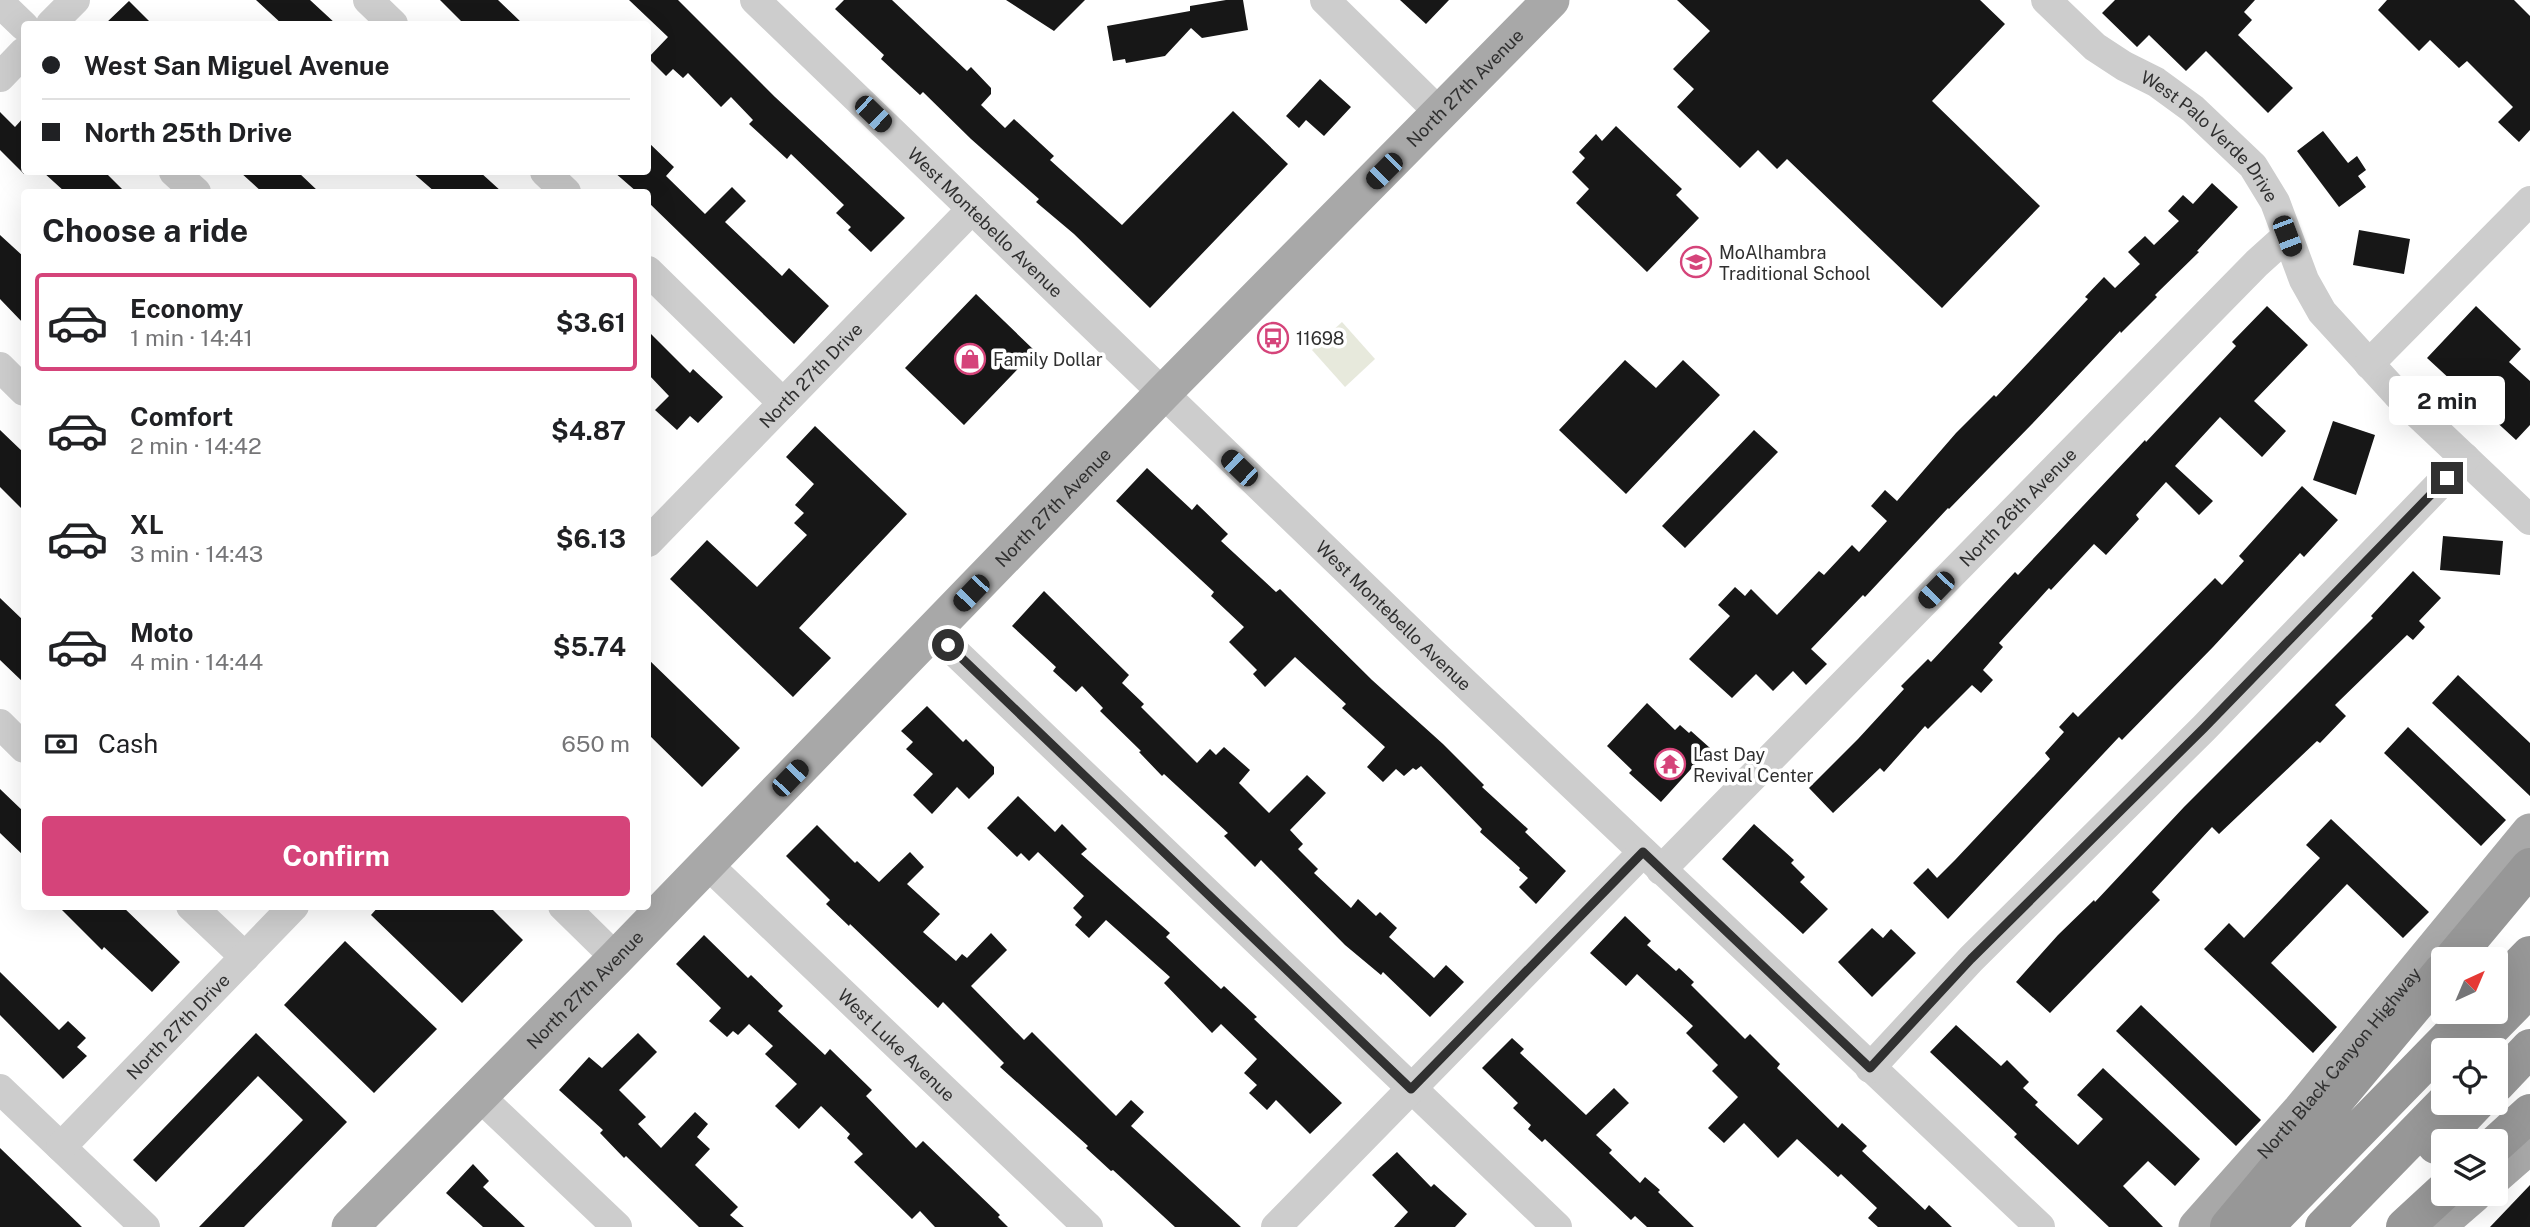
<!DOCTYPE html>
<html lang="en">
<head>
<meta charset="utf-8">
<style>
	body { margin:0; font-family:"Public Sans",sans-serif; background:#f6f6f6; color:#202124; height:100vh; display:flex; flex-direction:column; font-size:26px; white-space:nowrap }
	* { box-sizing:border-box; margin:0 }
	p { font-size:23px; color:#757577 }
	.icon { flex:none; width:38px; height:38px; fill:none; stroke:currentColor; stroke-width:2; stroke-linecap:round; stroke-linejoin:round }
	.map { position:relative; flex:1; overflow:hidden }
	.drawer { position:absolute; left:21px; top:189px; width:630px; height:721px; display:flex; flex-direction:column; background:#fff; border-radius:7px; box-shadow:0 7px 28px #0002 }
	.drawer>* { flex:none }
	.hud { position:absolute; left:21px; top:21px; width:630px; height:154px; border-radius:7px; box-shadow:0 7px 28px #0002; display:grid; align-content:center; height:154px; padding:0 21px; background:#fff }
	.needle { width:46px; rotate:44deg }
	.tools { position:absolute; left:2431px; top:947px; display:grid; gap:14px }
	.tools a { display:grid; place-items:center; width:77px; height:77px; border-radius:7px; background:#fff; box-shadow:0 7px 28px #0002; font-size:35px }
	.end { position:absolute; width:32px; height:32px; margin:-16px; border:9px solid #303030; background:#fff; box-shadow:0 0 0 4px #fff }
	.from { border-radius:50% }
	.bubble { position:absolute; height:49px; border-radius:7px; background:#fff; box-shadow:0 7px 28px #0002; font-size:23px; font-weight:700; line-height:49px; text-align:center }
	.car { position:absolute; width:21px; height:42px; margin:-21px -10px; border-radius:9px; box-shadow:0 0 5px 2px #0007; background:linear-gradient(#222 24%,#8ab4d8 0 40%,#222 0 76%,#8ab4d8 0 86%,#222 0) }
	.hud b { display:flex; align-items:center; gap:24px; height:66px; font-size:26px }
	.hud b+b { border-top:2px solid #e0e0e0 }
	.hud i { width:18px; height:18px; background:#202124 }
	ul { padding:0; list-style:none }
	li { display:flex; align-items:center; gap:21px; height:98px; margin:0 14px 10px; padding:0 7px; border:4px solid transparent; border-radius:7px }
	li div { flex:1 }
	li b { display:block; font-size:26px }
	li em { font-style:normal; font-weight:700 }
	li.active { border-color:#d5447a }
	li>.icon { width:63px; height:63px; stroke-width:1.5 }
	h2 { padding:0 21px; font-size:32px; line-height:84px }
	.pay { display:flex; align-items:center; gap:18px; height:77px; padding:0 21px; font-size:26px }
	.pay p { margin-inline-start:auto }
	.primary-button { display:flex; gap:14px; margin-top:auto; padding:14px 21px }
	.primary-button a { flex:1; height:80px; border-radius:7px; background:#d5447a; color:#fff; font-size:28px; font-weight:700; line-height:80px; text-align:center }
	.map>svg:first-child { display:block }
</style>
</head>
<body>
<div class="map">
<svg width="2530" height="1227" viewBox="0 0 2530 1227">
	<rect width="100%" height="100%" fill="#fff"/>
	<path fill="#e7e9dc" d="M1342 322 1375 359 1345 387 1312 350Z"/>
	<path fill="#171717" d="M256 0H310L336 24H282Z
		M440 0H498L523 24H464Z
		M629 0H678L775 97 905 218 871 252 848 230 851 227 836 213 844 205 791 154 787 159 749 124 753 120 731 97 721 107 688 73 683 78 673 69 666 76 648 58 668 37Z
		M844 0H892L967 71 971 67 991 88V94L981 105 1005 128 1014 119 1054 156 1050 160 1122 225 1233 111 1288 164 1150 308 1074 234 1036 202 1039 199 971 139 923 92 920 95 881 59 884 55 835 9Z
		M1006 0H1085L1054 31Z
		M1226 0H1243L1248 30 1202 38 1191 28 1165 56 1126 63 1125 59 1113 61 1107 26 1190 11V6Z
		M1400 0H1449L1426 24Z
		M1677 0H1980L2005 24 1932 101 2040 206 1942 308 1787 159 1777 169 1758 150 1740 168 1677 107 1694 89 1673 69 1710 31Z
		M2115 0H2255L2244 12 2252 20 2238 35 2293 88 2268 113 2206 51 2186 71 2149 35 2137 47 2102 13Z
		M2387 0H2514L2530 16V130L2519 142 2498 122 2513 107 2467 61 2459 68 2430 40 2419 51 2378 10Z
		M129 1 152 24H105Z
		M1320 79 1351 107 1324 136 1306 120 1299 128 1286 116Z
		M0 112 15 127 24 117V174L0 150Z
		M1616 126 1682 189 1676 195 1699 218 1647 272 1576 203 1589 189 1572 172 1585 158 1579 152 1596 134 1602 141Z
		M2323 131 2348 163 2357 156 2366 170 2358 176 2366 187 2339 207 2297 151Z
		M648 142 674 167 666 176 705 214 732 187 746 201 725 222 782 276 789 268 829 306 794 344 648 202V192H637L614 172H648Z
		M43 172H105L125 192H65Z
		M240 172H298L319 192H262Z
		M412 172H480L502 192H435Z
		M2212 183 2238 207 2197 251 2199 252 2155 295 2157 297 2121 333 2120 331 2032 424 1949 509 1948 508 1865 597 1863 595 1811 649 1827 664 1806 685 1793 671 1773 691 1756 674 1732 698 1689 659 1730 616 1718 605 1735 587 1745 596 1751 589 1777 615 1819 571 1824 575 1852 545 1859 552 1887 521 1871 506 1885 490 1897 501 1956 433 1994 395 1996 397 2045 345 2088 299 2085 297 2104 277 2115 288 2140 264 2128 252 2145 236 2154 245 2179 221 2168 211 2183 195 2193 204Z
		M2359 230 2410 239 2404 274 2353 265Z
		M0 235 24 257V324L0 299Z
		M976 294 1035 351 964 425 905 368Z
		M2267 306 2308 345 2254 401 2286 431 2262 457 2220 417 2175 466 2213 501 2199 515 2166 482 2136 515 2139 519 2106 555 2094 544 2051 590 2049 588 1999 643 2003 647 1983 670 1993 680 1981 693 1972 685 1928 729 1925 726 1884 772 1880 768 1833 813 1809 788 1858 739 1904 689 1901 686 1928 659 1931 662 2015 572 2018 575 2145 440 2146 442 2236 346 2232 342Z
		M2476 306 2521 349 2509 362 2530 381V425L2516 440 2427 358Z
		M648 331 690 373 693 369 723 397 698 423 690 416 677 430 655 410 669 396 648 374Z
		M1625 360 1656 388 1683 360 1720 395 1626 494 1559 430Z
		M2333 421 2375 435 2356 495 2313 480Z
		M815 426 907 514 799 628 831 658 793 697 670 579 707 540 757 587 807 535 794 523 804 513 795 505 814 484 786 457Z
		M0 430 24 453V511L0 487Z
		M1754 430 1778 452 1685 548 1662 526Z
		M1147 468 1192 510 1197 504 1228 534 1221 541 1276 592 1280 589 1372 680 1443 744 1484 785 1482 787 1528 829 1525 832 1566 871 1536 904 1519 887 1528 878 1519 870 1520 868 1480 832 1482 829 1421 766 1416 770 1413 768 1404 776 1396 769 1383 782 1367 767 1385 747 1342 708 1346 704 1295 657 1265 687 1253 674 1257 670 1229 642 1244 627 1211 596 1214 592 1116 501Z
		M2302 486 2338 520 2304 557 2300 553 2213 647 2122 740 2119 737 1948 919 1913 883 1928 868 1937 878 1955 860 2050 759 2045 753 2064 732 2059 727 2073 712 2078 717 2215 578 2222 585 2244 561 2239 556Z
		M2443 536 2503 541 2500 575 2440 570Z
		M2413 571 2441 598 2419 621 2425 627 2413 640 2407 635 2335 705 2346 716 2320 743 2317 741 2219 834 2212 827 2152 892 2160 900 2050 1013 2016 982 2058 935 2094 900 2095 902 2184 807 2373 618 2371 616Z
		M1044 591 1129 675 1122 683 1144 704 1141 707 1197 763 1210 749 1216 755 1224 747 1250 770 1239 783 1269 813 1307 775 1326 793 1290 830 1303 844 1298 849 1318 869 1314 873 1351 908 1358 899 1376 916 1380 912 1397 928 1389 937 1434 978 1446 965 1464 982 1430 1017 1383 972 1381 975 1345 945 1261 860 1255 867 1224 836 1228 833 1164 774 1162 776 1139 752 1141 751 1100 711 1103 708 1082 686 1076 692 1053 671 1056 667 1012 626Z
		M0 598 24 621V683L0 660Z
		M648 659 740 748 702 787 648 734Z
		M2458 675 2530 743V796L2432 703Z
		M1647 703 1675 730 1680 725 1689 733 1691 731 1710 748 1661 802 1629 773 1632 770 1607 746Z
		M927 706 963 742 966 739 994 767V774L969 799 957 787 932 814 913 795 933 774 906 749 913 742 901 731Z
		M2408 727 2506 820 2481 846 2384 753Z
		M0 789 24 812V856L0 833Z
		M1018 796 1055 832 1062 824 1087 849 1081 854 1170 933 1166 937 1221 989 1224 986 1257 1017 1254 1019 1342 1103 1310 1134 1276 1100 1267 1110 1249 1093 1257 1085 1244 1073 1257 1059 1221 1024 1212 1033 1164 983 1170 977 1106 920 1089 938 1075 925 1082 917 1073 908 1084 896 1038 852 1029 861 1021 853 1017 857 987 828Z
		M2331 819 2429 912 2403 938 2347 884 2271 963 2337 1027 2313 1053 2204 949 2229 923 2244 938 2320 858 2306 845Z
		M1754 824 1794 860 1791 863 1805 877 1800 882 1828 909 1803 934 1722 859Z
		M817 825 855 863 857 861 879 882 910 852 924 867 907 884 940 914 923 932 956 961 962 954 967 958 991 933 1007 950 971 986 1024 1040 1032 1032 1116 1116 1131 1100 1144 1112 1131 1126 1241 1227H1175L1113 1170 1111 1171 1086 1148 1088 1146 1000 1067 1004 1063 943 1002 938 1008 850 924 849 926 826 904 830 900 786 856Z
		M58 906H122L180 962 152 992 104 947 102 950Z
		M379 906H489L523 940 462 1003 371 915Z
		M1625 916 1651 941 1647 945 1676 971 1679 968 1694 982 1691 985 1745 1039 1750 1034 1780 1064 1777 1068 1838 1128 1842 1123 1867 1146 1862 1151 1925 1210 1929 1205 1952 1227H1878L1868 1218 1877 1208 1841 1174 1838 1177 1797 1139 1778 1158 1744 1123 1724 1143 1708 1128 1738 1097 1712 1071 1718 1065 1686 1033 1693 1026 1637 974 1626 986 1590 953Z
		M1872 928 1883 938 1891 929 1916 953 1872 997 1838 962Z
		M704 935 748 978 751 975 783 1006 778 1011 825 1055 830 1049 872 1090 866 1096 916 1148 923 1141 1000 1215 998 1217 1008 1227H935L920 1211 912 1219 854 1162 863 1154 847 1138 850 1134 821 1106 799 1129 775 1106 797 1084 765 1054 773 1046 749 1024 738 1035 733 1031 727 1037 709 1021 721 1008 676 964Z
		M345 941 437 1029 374 1093 284 1005Z
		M0 972 59 1030 68 1021 86 1038 77 1047 87 1056 63 1079 0 1015Z
		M2141 1005 2261 1120 2236 1146 2116 1031Z
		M1956 1025 2001 1066 2007 1060 2029 1082 2023 1088 2038 1102 2035 1105 2078 1145 2103 1119 2077 1095 2103 1068 2200 1159 2175 1186 2148 1161 2123 1186 2163 1227H2109L2014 1137 2017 1134 1930 1052Z
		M256 1033 347 1122 244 1227H199L303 1120 258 1076 156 1182 133 1160Z
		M638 1033 657 1052 619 1090 646 1117 638 1124 661 1148 695 1112 708 1124 697 1137 710 1149 695 1165 738 1207 730 1215 744 1227H699L626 1156 624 1158 600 1133 603 1130 559 1090 589 1057 602 1068Z
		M1512 1038 1524 1049 1520 1053 1586 1115 1614 1088 1629 1103 1596 1135 1612 1150 1609 1153 1640 1183 1645 1177 1660 1190 1658 1192 1694 1227H1647L1635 1216 1631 1220 1545 1139 1542 1142 1528 1129 1531 1125 1513 1108 1518 1103 1482 1068Z
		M0 1148 82 1227H0Z
		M1397 1152 1431 1187 1434 1184 1467 1214 1455 1227H1394L1408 1212 1372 1175Z
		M473 1164 489 1181 483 1187 525 1227H483L446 1193Z
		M2530 1185V1227H2490Z"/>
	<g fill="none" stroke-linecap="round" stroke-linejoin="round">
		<g stroke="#cdcdcd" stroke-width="30">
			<path d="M368 0 393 24"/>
			<path id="s1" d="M755 0 1434 654 2040 1227"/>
			<path d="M1325 0 1441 114"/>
			<path id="s2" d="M2046 0 2095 47 2124 66 2156 82 2193 109 2253 166 2275 202 2304 280 2322 312 2397 394 2530 520"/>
			<path d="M0 3 24 26"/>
			<path d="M51 24 75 0"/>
			<path d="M0 77 24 52"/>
			<path d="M174 172 196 192"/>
			<path d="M545 172 566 192"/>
			<path d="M648 271 783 403"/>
			<path d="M2369 364 2530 201"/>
			<path d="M0 367 24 391"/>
			<path id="s3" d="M648 542 972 209"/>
			<path d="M933 631 1557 1227"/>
			<path d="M0 724 24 748"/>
			<path id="s4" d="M707 864 1088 1227"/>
			<path id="s5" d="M1661 870 2257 263 2287 236"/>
			<path d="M191 906 245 957"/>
			<path d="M563 906 616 958"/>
			<path d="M1870 1068 1971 959 2204 728 2465 458"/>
			<path d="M0 1089 145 1227"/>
			<path d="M478 1095 617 1227"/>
			<path id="s6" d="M61 1147 294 906"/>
			<path d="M1276 1227 1643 852"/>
		</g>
		<g stroke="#a8a8a8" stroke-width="37">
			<path d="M2496 1175 2530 1145"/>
			<path id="s7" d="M350 1227 616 958 1163 393 1551 0"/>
			<path id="s8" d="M2197 1227 2301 1110 2530 832"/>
			<path d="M2436 1227 2474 1194"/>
		</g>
		<path stroke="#979797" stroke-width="38" d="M2453 959 2530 867
			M2496 990 2530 955
			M2469 1050 2530 988
			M2496 1084 2530 1048
			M2496 1144 2530 1113
			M2436 1145 2477 1102
			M2229 1227 2443 971
			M2264 1227 2474 1012
			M2324 1227 2446 1102
			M2405 1227 2443 1192"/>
	</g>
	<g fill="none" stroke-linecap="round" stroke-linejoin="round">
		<path stroke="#303030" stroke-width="9" d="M948 645 1411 1089 1643 852 1870 1068 1971 959 2204 728 2447 478"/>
	</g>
	<defs>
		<g id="school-ring" transform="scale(1.575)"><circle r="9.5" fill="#fff" stroke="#d5447a" stroke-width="1.5"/><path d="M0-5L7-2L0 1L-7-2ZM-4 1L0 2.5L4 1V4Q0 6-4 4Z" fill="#d5447a"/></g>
		<g id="bus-ring" transform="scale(1.575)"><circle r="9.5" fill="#fff" stroke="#d5447a" stroke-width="1.5"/><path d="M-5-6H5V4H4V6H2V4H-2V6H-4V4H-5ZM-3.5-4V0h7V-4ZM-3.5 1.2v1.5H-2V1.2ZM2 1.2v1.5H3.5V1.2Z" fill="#d5447a"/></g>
		<g id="shop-ring" transform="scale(1.575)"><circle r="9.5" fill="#fff" stroke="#d5447a" stroke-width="1.5"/><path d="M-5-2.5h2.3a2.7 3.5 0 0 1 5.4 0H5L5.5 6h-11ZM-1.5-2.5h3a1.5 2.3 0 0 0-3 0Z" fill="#d5447a"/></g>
		<g id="temple-ring" transform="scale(1.575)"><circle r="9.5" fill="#fff" stroke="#d5447a" stroke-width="1.5"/><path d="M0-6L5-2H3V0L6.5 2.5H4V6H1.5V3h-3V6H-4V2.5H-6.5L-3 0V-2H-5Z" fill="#d5447a"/></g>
	</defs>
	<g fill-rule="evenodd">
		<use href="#school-ring" x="1696" y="262"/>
		<use href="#bus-ring" x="1273" y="338"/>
		<use href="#shop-ring" x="970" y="359"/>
		<use href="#temple-ring" x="1670" y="764"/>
	</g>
	<g text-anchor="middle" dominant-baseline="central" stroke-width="7" stroke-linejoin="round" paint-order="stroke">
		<g font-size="18" fill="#303030" stroke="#fff">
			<text stroke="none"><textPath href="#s7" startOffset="1594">North 27th Avenue</textPath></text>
			<text stroke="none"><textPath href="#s2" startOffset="215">West Palo Verde Drive</textPath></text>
			<text stroke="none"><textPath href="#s1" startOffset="320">West Montebello Avenue</textPath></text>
			<text stroke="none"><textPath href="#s3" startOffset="233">North 27th Drive</textPath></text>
			<text stroke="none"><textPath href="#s5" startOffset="509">North 26th Avenue</textPath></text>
			<text stroke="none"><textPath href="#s7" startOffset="1006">North 27th Avenue</textPath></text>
			<text stroke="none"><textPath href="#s1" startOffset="887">West Montebello Avenue</textPath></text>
			<text stroke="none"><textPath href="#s7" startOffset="334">North 27th Avenue</textPath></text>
			<text stroke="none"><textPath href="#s6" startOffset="168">North 27th Drive</textPath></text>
			<text stroke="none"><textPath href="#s4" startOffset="262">West Luke Avenue</textPath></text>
			<text stroke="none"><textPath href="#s8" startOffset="217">North Black Canyon Highway</textPath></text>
		</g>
		<g font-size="18" fill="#303030" stroke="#fff" text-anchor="start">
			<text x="1719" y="252">MoAlhambra<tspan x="1719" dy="21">Traditional School</tspan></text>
			<text x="1296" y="338">11698</text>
			<text x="993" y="359">Family Dollar</text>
			<text x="1693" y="754">Last Day<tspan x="1693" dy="21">Revival Center</tspan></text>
		</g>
	</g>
</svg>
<div class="tools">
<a><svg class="needle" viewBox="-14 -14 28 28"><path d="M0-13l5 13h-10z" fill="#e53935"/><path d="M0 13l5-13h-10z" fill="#757577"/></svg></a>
<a><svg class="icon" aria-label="locate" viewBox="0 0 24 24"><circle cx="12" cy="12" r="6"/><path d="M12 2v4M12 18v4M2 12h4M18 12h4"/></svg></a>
<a><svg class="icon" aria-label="layers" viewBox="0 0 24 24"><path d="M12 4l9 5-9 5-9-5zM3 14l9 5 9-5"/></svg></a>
</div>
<i class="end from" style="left:948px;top:645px"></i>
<i class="end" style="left:2447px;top:478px"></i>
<div class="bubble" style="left:2389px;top:376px;width:116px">2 min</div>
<i class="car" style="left:873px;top:114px;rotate:134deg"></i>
<i class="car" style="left:1384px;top:171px;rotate:225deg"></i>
<i class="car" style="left:2287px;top:236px;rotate:159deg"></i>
<i class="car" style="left:1239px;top:468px;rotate:314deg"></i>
<i class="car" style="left:1936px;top:590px;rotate:224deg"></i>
<i class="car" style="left:971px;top:593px;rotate:224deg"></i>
<i class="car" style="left:790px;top:778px;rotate:44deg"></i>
<div class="hud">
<b><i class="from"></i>West San Miguel Avenue</b>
<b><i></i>North 25th Drive</b>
</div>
<section class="drawer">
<h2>Choose a ride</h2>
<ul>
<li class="active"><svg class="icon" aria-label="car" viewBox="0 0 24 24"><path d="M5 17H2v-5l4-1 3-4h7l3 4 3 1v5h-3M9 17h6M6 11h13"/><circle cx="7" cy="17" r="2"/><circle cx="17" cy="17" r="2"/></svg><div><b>Economy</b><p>1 min · 14:41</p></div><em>$3.61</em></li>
<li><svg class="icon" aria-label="car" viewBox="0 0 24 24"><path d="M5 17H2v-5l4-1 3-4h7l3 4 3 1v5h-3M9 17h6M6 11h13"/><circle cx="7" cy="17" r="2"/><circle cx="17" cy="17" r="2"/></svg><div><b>Comfort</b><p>2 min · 14:42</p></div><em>$4.87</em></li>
<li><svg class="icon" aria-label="car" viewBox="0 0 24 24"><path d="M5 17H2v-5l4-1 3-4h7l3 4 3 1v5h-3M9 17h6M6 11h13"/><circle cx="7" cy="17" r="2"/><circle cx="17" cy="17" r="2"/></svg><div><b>XL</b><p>3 min · 14:43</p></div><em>$6.13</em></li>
<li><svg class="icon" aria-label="car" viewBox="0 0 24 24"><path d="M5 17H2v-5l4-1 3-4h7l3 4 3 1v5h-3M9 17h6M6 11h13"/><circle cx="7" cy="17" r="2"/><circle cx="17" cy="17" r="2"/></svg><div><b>Moto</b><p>4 min · 14:44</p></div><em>$5.74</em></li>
</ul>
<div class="pay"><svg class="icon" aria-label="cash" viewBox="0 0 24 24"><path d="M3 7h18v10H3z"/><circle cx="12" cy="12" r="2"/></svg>Cash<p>650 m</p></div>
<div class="primary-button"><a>Confirm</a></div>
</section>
</div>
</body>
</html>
